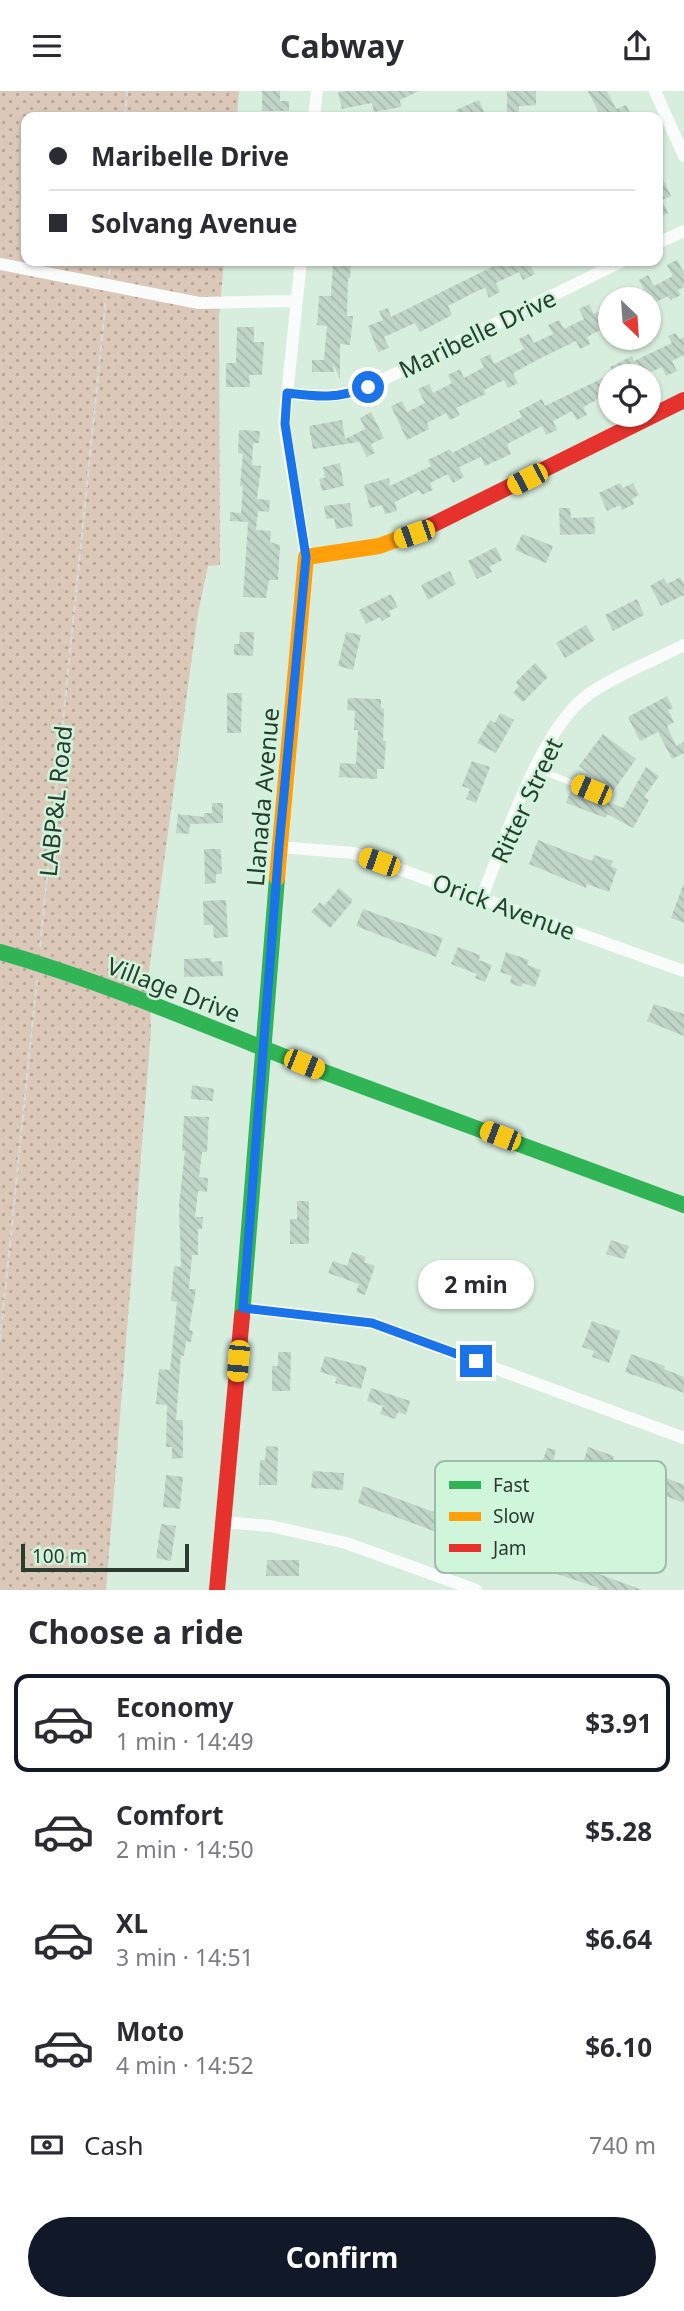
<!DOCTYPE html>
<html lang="en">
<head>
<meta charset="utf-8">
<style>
	body { margin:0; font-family:"Noto Sans",sans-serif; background:#f2f2f3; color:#2b2b33; height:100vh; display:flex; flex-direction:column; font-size:26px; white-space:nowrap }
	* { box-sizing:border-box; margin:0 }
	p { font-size:23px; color:#7c7c81 }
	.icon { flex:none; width:38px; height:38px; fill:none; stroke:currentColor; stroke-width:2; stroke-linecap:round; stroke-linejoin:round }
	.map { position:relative; height:1499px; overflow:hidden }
	.panel { display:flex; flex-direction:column; background:#fff; flex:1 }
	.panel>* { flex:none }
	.top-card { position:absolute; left:21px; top:21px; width:642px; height:154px; border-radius:14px; box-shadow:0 2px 5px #0004; display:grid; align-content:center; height:154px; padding:0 28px; background:#fff }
	.needle { width:46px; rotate:155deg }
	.controls { position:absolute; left:598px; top:196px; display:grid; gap:14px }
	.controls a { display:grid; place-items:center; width:63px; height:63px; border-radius:50%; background:#fff; box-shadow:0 2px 5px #0004; font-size:35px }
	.scale { position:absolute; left:21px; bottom:18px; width:168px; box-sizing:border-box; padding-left:7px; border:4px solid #2c3b31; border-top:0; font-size:19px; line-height:24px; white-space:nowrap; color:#2c3b31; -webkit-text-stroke:5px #cff5db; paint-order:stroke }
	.end { position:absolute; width:32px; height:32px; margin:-16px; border:9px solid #1a73e8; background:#fff; box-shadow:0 0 0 4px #fff }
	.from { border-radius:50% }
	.bubble { position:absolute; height:49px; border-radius:24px; background:#fff; box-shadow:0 2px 5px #0004; font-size:23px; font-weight:700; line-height:49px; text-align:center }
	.car { position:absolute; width:21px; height:42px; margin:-21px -10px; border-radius:9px; box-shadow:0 0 5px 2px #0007; background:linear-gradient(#f5c518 24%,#345 0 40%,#f5c518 0 76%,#345 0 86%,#f5c518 0) }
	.top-card b { display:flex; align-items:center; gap:24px; height:66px; font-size:26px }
	.top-card b+b { border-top:2px solid #e1e1e2 }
	.top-card i { width:18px; height:18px; background:#2b2b33 }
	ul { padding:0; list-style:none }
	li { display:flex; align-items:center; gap:21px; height:98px; margin:0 14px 10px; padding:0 14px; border:4px solid transparent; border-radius:14px }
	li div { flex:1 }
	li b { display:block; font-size:26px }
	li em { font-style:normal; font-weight:700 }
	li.on { border-color:#111827 }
	li>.icon { width:63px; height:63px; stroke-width:1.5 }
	h2 { padding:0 28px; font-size:32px; line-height:84px }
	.pay { display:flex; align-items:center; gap:18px; height:77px; padding:0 28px; font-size:26px }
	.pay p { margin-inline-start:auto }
	.primary-button { display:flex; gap:14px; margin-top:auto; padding:14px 28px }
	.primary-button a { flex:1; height:80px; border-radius:42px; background:#111827; color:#fff; font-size:28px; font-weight:700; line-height:80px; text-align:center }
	header { display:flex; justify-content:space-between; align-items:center; height:91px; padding:0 28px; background:#fff; font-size:32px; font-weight:700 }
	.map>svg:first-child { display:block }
</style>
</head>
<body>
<header><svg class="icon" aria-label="menu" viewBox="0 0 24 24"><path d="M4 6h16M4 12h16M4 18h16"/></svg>Cabway<svg class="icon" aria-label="share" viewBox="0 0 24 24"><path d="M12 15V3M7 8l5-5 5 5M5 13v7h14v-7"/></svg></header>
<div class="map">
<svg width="684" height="1499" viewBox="0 0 684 1499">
	<defs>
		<pattern id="grass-dots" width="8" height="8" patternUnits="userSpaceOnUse" patternTransform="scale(1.75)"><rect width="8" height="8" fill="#dbc8b9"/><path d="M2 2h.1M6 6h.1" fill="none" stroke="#b2a497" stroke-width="1.8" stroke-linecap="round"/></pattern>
		<pattern id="building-back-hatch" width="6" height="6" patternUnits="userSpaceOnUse" patternTransform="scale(1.75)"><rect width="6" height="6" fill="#c0d5c7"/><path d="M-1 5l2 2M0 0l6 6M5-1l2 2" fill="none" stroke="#a5b8ab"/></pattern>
	</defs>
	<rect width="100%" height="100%" fill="#d7edde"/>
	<path fill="url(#grass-dots)" d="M0 0H239L237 26H26V170H224L219 226 220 474 208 475 198 522 149 880 151 940 106 1499H0Z"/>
	<path fill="url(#building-back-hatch)" d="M262 0H280V10H289V20H262Z
		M346 0H419L400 9 401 16 374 21 372 12 342 18 338 1Z
		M507 0H536V14L519 15V25H507Z
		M588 0H607L616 18 626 14 631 24 626 26H601Z
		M479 9 486 26H459L456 19Z
		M658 78 671 105 662 109 668 122 658 127Z
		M677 169 684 182V196L678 199 681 204 671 209 668 205 649 215V208H625L644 198 639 189 648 184 654 195 673 185 667 174Z
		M333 170H351L350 187H348L347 225H353L350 254 340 253V288L333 272 334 281H312V269H324L327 235 317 234 319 205H331Z
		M494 170H528L535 183 523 189 519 181 496 192 500 201 489 207 485 197 475 201 448 215 452 224 420 241 415 232 384 246 389 257 378 261 368 235 383 229 379 220 388 217 391 226 496 174Z
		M589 213 594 223 611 215V233L587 246 590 253 580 258 576 250 541 267 513 282 518 292 508 297 504 289 484 299 486 303 456 317 460 324 450 329 446 322 427 332 429 338 407 349 391 315 402 310 407 321 425 312 418 298 429 293 433 302 452 292 448 284 460 278 464 287 484 276 480 268 490 263 494 273 524 258 519 248 529 243 534 252 553 243 548 234 559 229 564 238 584 228 579 218Z
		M237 236H254V251H264L262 284H249L250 296H226V272H236Z
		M676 242 679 248 684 246V264L672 270 677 280 666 285 662 276 642 285H614L610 276 632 265 634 270 672 252 668 245Z
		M605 286 611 298V324L602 306 583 316 587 324 577 329 572 320 553 330 557 339 546 344 542 335 507 353 511 363 485 375 481 366 459 376 464 386 453 392 448 383 430 392 433 399 422 404 419 399 395 411 397 420 385 423 382 414 370 417 364 394 389 387 390 395 431 375 428 369 450 358 452 362 522 326 519 320 542 308 545 315Z
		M371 321 384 347 371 353 375 362 367 366 359 351 313 358 309 335 342 329 345 348 365 338 360 327Z
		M239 339 260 340 259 352H253L252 374 261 375 257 408 270 409 269 421 258 420 256 439 271 440 270 451 280 454 278 489H269L266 507 243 506 248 431 230 430V421L241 422 243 395H240L243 363 238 362Z
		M340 372 344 395 322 400 319 388 325 387 323 376Z
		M620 392 623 397 633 392 639 404 632 408 634 413 622 419 620 414 607 420 599 402Z
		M350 412 353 435 336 438 334 427 326 428 324 415Z
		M559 417H570L571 427 594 426 595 443 560 444Z
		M522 443 553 455 546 472 515 459Z
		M496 456 502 469 489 476 492 481 477 488 468 470Z
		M450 480 456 493 428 509 421 494Z
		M680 486 684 493V504L661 515 650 495 664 487 667 493Z
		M391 503 398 516 389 520 391 525 382 530 380 526 366 533 359 519Z
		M637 508 644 524 613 540 605 524Z
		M586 534 595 549 565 567 556 552Z
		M240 541H254L253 565 234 564V553H239Z
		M346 541 361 544 353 579 338 575Z
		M535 572 548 586 523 611 513 602 519 595 516 591Z
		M227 602H242L241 642H227Z
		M667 605 673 617 668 619 674 631 667 635 676 655 684 651V662L672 668 658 641 640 650 628 626Z
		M348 607 381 608V617L384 618 383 650H386L384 678H377V688L339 686 340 672 356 673 358 639H354L355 620 347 619Z
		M500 622 514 629 496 662 477 652 490 629 495 632Z
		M603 643 636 668 606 710 623 717 646 676 659 685 644 706 649 709 633 737 607 723 606 727 566 712 570 701 589 709 590 705 596 702V691L594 690 595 687 579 675Z
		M472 670 490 676 476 712 466 708 470 698 462 695Z
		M212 712H223V732L190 733 189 743 176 742 178 723 204 726V722H212Z
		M538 749 592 770 594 764 613 770 611 775 617 778 609 801 587 793 586 797 529 773Z
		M204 758H221L222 783H216V792L205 793Z
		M683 794H684V832L671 827Z
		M339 797 352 808V811L330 837 311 821 320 811 324 815Z
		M226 809 228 846 214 847 213 834H204L203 810Z
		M363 818 443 847 436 866 356 835Z
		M458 856 480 864 479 869 492 874 485 891 475 887 477 883 451 873Z
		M506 861 529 869 527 874 541 879 535 896 523 892 521 896 510 892 512 885 500 881Z
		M211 867V871L222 870 223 885 184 886V868Z
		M654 913 684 923V945L647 930Z
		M192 994 214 998 213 1010 191 1008Z
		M184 1025 209 1026 207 1061H202L199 1086 208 1087 207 1101 198 1100 195 1126H203L202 1138H198V1164H192L189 1198H196L189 1239 193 1240 191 1251 186 1250 184 1265 181 1264 176 1329H183V1367L172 1368V1356H166L167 1314 156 1313 159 1278 170 1279 177 1211 171 1210 174 1175 181 1176 179 1114 185 1060H182Z
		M297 1110H309V1153H290V1128H297Z
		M611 1149 629 1155 624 1168 606 1163Z
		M352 1161 366 1166 364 1171 375 1175 365 1204 356 1201 359 1193 328 1182 333 1170 347 1175Z
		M592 1230 620 1240 609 1272 592 1266 594 1260 582 1256Z
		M278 1261H291L290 1300H272V1275H278Z
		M631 1263 665 1275 664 1278 684 1286V1302L625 1281Z
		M325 1265 367 1276 361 1298 335 1292 337 1286 320 1281Z
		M371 1297 410 1310 406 1324 398 1321 395 1328 380 1323 383 1315 367 1310Z
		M266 1355 278 1356 277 1394H259L260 1369H265Z
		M588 1356 614 1365 613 1370 622 1373 617 1391 581 1379Z
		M547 1357 556 1359 553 1370 570 1375 565 1389 539 1381Z
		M641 1377 684 1394V1412L635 1393Z
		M313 1380 344 1382 343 1399 311 1397Z
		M166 1384 183 1386 180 1418 163 1416Z
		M363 1395 494 1443 488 1460 358 1412Z
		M161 1433 176 1435 171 1470 156 1467Z
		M515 1442 547 1453 544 1464 592 1478 591 1480 642 1499H598L599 1497 506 1466Z
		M267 1469H299V1485H266Z"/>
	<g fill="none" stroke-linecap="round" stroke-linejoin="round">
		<path stroke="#d7ddd9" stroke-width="2" stroke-dasharray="7 3.5" stroke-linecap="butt" d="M125 26 127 0
			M109 184 110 170
			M40 856 106 207
			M0 1250 37 889"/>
		<path stroke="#f9fcfa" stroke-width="6" d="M534 677 591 699"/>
		<path stroke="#f9fcfa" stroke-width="12" d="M655 0 684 65
			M314 26 317 0
			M658 152 684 140
			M301 170 284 333 306 466
			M0 173 199 212 296 210
			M287 302C319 306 337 307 368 296L622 170
			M279 756 354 762 684 880
			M482 806C504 751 541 636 589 603 614 585 655 569 684 554
			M243 1217 372 1232 684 1347
			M222 1431 270 1435 346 1452 476 1499"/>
		<path stroke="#30b455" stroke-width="16" d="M0 861C111 893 217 940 324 981 444 1026 564 1070 684 1114
			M242 1225 277 787"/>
		<path stroke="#ff9f0a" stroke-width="16" d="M277 787 306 466 379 455 420 440"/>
		<path stroke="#e5322d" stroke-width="16" d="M420 440 684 309
			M217 1499 242 1225"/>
	</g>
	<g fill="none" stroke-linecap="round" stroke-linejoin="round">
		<path stroke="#1a73e8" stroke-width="9" d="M368 296C337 308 319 306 287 302L285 333 306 466 279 756 243 1217 372 1232 476 1270"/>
	</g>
	<g text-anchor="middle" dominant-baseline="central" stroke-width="5" stroke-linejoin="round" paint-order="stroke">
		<g font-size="24" fill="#2c3b31" stroke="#cff5db">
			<text transform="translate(477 242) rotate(-26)">Maribelle Drive</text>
			<text transform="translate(262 706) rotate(-85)">Llanada Avenue</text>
			<text transform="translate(526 709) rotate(-65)">Ritter Street</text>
			<text transform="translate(55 710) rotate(-84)">LABP&amp;L Road</text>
			<text transform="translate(504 815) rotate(20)">Orick Avenue</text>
			<text transform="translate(174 898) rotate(21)">Village Drive</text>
		</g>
	</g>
	<rect x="435" y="1370" width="231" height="112" rx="10" fill="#cff5db" stroke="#9ebda8" stroke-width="2"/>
	<rect x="449" y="1390" width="32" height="8" fill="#30b455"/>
	<rect x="449" y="1421" width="32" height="9" fill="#ff9f0a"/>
	<rect x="449" y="1453" width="32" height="8" fill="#e5322d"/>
	<g font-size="19" fill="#2c3b31">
		<text x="493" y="1401">Fast</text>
		<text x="493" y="1432">Slow</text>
		<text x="493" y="1464">Jam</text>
	</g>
</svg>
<div class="controls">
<a><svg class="needle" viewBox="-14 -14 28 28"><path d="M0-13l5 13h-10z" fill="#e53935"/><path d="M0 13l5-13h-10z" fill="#7c7c81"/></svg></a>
<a><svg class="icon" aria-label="locate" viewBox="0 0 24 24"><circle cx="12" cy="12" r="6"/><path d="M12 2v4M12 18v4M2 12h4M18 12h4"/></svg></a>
</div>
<div class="scale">100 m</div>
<i class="end from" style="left:368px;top:296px"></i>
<i class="end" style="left:476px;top:1270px"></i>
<div class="bubble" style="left:418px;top:1169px;width:116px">2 min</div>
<i class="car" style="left:527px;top:388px;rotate:243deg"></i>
<i class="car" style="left:414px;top:443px;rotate:251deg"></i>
<i class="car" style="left:591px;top:699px;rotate:293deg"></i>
<i class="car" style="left:379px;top:771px;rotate:289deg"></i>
<i class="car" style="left:304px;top:973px;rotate:112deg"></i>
<i class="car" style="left:500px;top:1045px;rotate:291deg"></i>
<i class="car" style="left:238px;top:1270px;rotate:185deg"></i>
<div class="top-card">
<b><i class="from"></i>Maribelle Drive</b>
<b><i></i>Solvang Avenue</b>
</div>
</div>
<section class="panel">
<h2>Choose a ride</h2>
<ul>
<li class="on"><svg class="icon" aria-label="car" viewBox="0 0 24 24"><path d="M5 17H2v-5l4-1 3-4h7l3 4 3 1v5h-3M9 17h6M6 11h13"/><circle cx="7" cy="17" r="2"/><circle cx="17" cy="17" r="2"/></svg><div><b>Economy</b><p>1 min · 14:49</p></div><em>$3.91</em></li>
<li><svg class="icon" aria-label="car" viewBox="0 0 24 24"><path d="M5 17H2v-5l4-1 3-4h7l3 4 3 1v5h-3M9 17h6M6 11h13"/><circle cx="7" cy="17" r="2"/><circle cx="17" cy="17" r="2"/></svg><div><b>Comfort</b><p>2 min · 14:50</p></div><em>$5.28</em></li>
<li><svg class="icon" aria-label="car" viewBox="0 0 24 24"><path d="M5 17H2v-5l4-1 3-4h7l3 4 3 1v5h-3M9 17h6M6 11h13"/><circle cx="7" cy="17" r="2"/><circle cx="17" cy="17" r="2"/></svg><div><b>XL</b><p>3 min · 14:51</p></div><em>$6.64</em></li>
<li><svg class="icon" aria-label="car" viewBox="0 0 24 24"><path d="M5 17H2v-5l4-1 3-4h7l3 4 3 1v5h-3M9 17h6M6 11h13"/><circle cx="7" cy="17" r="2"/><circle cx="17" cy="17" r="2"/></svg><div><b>Moto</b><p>4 min · 14:52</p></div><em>$6.10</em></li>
</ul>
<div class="pay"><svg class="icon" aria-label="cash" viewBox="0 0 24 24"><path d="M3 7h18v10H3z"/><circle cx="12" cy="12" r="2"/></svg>Cash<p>740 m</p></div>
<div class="primary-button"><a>Confirm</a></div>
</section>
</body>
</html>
